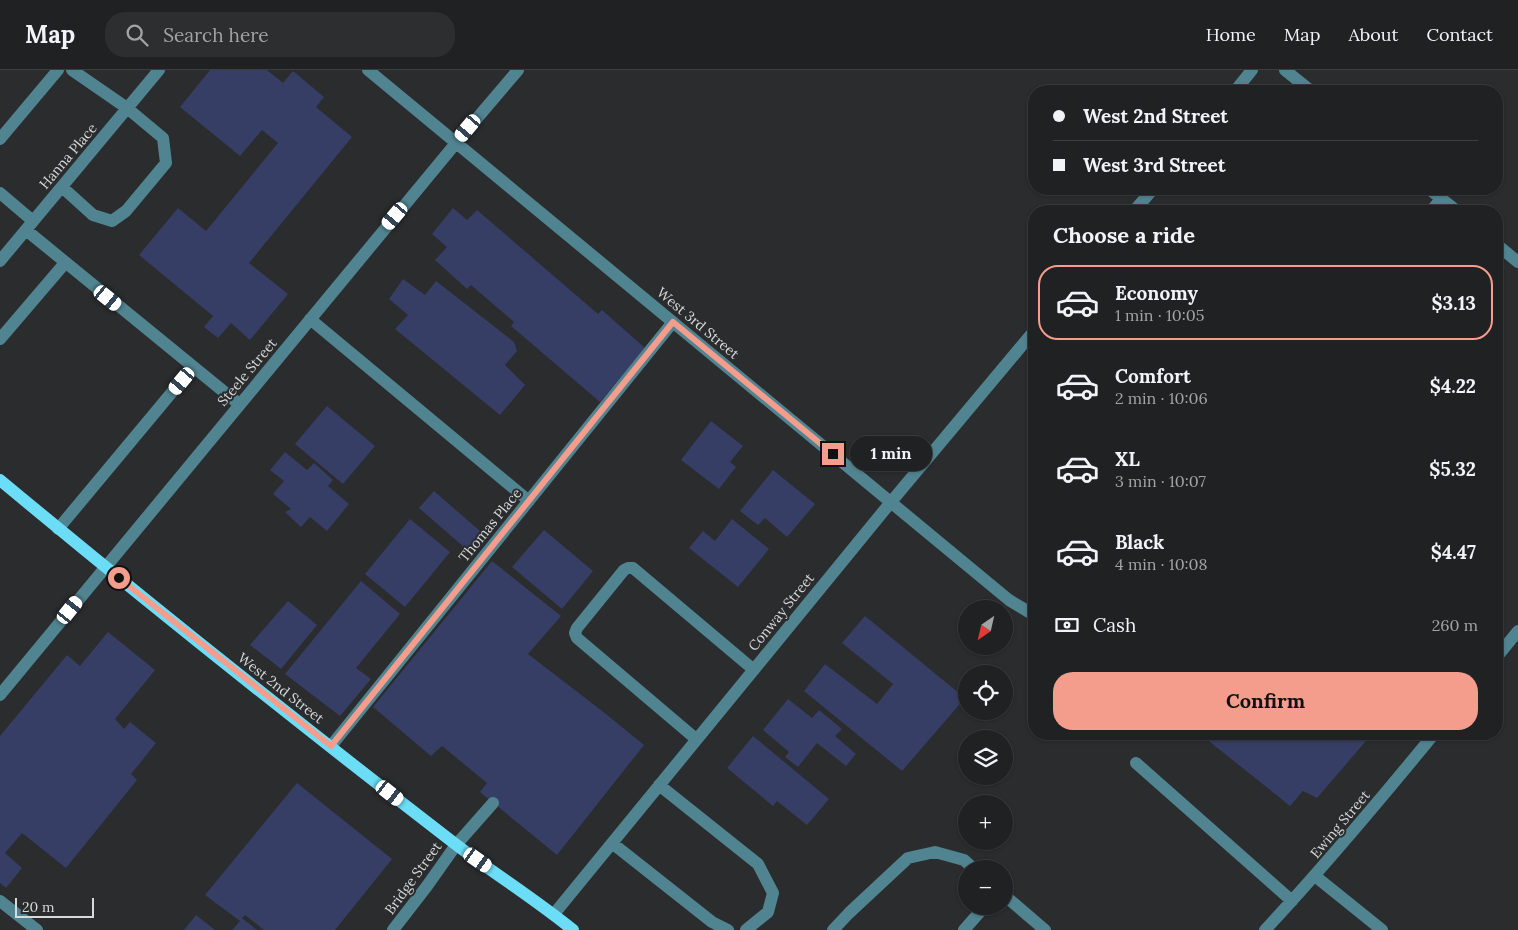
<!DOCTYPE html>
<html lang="en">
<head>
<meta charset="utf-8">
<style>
	body { margin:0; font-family:Lora,serif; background:#2d2e2f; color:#f1f3f6; height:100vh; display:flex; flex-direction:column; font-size:19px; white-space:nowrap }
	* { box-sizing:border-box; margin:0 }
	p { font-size:16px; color:#a2a3a5 }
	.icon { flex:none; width:28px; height:28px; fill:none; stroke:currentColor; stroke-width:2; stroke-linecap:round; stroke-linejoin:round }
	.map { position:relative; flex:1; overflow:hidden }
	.drawer { position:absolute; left:1028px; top:135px; width:475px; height:535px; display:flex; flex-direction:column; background:#202122; border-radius:20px; box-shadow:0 1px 4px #0004,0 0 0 1px #3d3e40 }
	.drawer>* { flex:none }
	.hud { position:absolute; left:1028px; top:15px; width:475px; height:110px; border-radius:20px; box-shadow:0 1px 4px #0004,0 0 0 1px #3d3e40; display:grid; align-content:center; height:110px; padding:0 25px; background:#202122 }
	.needle { width:32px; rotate:214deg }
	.fabs { position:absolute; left:958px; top:530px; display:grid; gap:10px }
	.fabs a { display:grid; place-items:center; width:55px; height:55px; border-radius:50%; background:#202122; box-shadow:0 1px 4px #0004,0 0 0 1px #3d3e40; font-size:25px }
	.scale { position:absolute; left:15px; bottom:12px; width:79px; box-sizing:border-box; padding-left:5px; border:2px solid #d7d9da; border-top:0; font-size:14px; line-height:18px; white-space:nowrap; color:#d7d9da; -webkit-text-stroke:4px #2a2c2e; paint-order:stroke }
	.end { position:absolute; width:22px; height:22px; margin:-11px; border:6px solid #f59d8d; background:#111; box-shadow:0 0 0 2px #111 }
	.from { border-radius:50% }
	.bubble { position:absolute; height:35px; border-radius:18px; background:#202122; box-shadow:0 1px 4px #0004,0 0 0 1px #3d3e40; font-size:16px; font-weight:800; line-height:35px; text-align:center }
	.car { position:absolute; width:15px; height:30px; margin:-15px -8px; border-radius:6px; box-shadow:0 0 4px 1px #0007; background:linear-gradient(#fff 24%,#345 0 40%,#fff 0 76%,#345 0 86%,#fff 0) }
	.hud b { display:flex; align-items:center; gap:18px; height:48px; font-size:19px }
	.hud b+b { border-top:1px solid #3d3e40 }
	.hud i { width:12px; height:12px; background:#f1f3f6 }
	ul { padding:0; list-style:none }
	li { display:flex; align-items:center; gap:15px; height:75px; margin:0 10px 8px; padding:0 15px; border:2px solid transparent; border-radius:20px }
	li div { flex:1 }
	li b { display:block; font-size:19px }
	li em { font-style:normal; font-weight:800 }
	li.selected { border-color:#f59d8d }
	li>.icon { width:45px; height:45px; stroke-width:1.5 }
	h2 { padding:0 25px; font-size:22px; line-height:60px }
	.pay { display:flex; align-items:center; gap:12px; height:55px; padding:0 25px; font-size:19px }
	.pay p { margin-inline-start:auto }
	.cta { display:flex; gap:10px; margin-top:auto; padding:10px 25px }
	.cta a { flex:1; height:58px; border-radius:20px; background:#f59d8d; color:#111; font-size:20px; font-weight:800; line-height:58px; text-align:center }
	header { display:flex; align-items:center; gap:30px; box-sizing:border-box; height:70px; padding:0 25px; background:#202122; border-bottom:1px solid #3d3e40 }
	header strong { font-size:24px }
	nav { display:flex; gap:28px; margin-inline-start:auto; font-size:18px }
	.search { width:350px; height:45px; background:#2d2e2f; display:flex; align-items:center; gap:12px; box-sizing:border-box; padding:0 18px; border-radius:20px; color:#a2a3a5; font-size:19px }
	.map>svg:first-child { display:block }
</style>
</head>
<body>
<header>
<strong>Map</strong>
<div class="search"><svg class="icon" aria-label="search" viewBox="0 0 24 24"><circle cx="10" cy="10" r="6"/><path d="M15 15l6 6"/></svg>Search here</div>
<nav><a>Home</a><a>Map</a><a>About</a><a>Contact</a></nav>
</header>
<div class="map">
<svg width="1518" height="860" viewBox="0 0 1518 860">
	<rect width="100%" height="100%" fill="#2a2c2e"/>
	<path fill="#363e65" d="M210 0H267L283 13 293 1 324 27 316 37 352 67 249 193 288 224 250 270 231 253 218 268 204 257 213 246 139 185 178 138 206 161 278 73 262 60 240 86 180 37Z
		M453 138 467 150 477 140 598 244 602 240 645 278 600 332 511 256 514 252 471 215 467 219 435 190 447 177 432 164Z
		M403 209 425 225 436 211 514 272 517 281 505 295 525 315 500 345 395 259 408 245 389 229Z
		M327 336 375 376 343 414 295 374Z
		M711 351 743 376 730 392 736 397 719 419 681 390Z
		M285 382 307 400 314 393 333 410 328 416 349 434 327 461 310 447 301 457 285 442 291 439 273 424 284 411 270 400Z
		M773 400 815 434 787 467 765 448 758 455 740 441Z
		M434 421 488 468 473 485 419 438Z
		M410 449 450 482 405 537 365 504Z
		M732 449 769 479 738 517 689 478 703 461 715 471Z
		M544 460 593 501 562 539 512 497Z
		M492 491 561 546 528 584 606 644 644 675 557 785 480 722 487 713 442 676 431 686 373 637Z
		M361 511 400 544 356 598 371 609 340 646 285 604Z
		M288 531 317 555 281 599 250 575Z
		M865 546 965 628 902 701 804 621 825 594 877 634 893 614 842 573Z
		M108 562 155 600 115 649 124 659 130 652 156 673 131 704 137 710 66 798 22 763 5 783 22 798 6 818 0 813V666L67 585 80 596Z
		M788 629 812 648 819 640 842 659 835 666 856 684 846 696 817 673 798 697 785 687 789 682 763 660Z
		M1200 664H1372L1317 728 1303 721 1290 736Z
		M753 666 829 729 807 755 777 731 773 736 727 698Z
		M297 713 392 789 335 860H264L245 845 242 848 257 860H232L240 851 205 825Z
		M196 845 215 860H184Z"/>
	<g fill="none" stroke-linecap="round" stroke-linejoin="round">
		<path stroke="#518491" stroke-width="12" d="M368 0 1009 530 1034 545
			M1285 0 1311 21
			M1235 21 1252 0
			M0 69 58 0
			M62 117 93 145 112 151 126 141 166 93 163 68 127 38 72 0
			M1429 119 1457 141
			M0 123 33 151
			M1134 141 1153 119
			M1431 141 1441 129
			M26 160 239 334
			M1496 174 1518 192
			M0 191 159 0
			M310 249 529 431
			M0 269 65 193
			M58 459 193 297
			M1496 588 1518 561
			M0 625 456 73 518 0
			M696 669 577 568 575 563 577 558 624 500 628 498H633L754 600
			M331 676 673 252
			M1136 693 1292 831
			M659 715 758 794 773 823 768 842 746 860
			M612 773 712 852 728 860
			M1315 806 1382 860
			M1004 825 1045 860
			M0 831 37 860
			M554 844 891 432 1034 261
			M393 860 427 816 456 775 493 733
			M833 860 849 843 908 788 935 782 964 790 974 799
			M964 860 985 836
			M1265 860C1324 797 1379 731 1434 664"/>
		<path stroke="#6cddf7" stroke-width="12" d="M0 410C149 534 301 655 454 773 493 803 535 829 573 860"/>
	</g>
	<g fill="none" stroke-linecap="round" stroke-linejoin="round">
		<path stroke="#f59d8d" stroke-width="6" d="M119 508 331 676 673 252 833 384"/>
	</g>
	<g text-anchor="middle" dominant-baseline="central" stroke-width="4" stroke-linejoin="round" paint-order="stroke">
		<g font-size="14" fill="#d7d9da" stroke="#2a2c2e">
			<text transform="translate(68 86) rotate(-50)">Hanna Place</text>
			<text transform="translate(698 253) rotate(40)">West 3rd Street</text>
			<text transform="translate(247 302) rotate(-50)">Steele Street</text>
			<text transform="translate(490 455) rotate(-51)">Thomas Place</text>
			<text transform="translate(781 542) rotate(-51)">Conway Street</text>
			<text transform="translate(281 618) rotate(38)">West 2nd Street</text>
			<text transform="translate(1340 754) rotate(-50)">Ewing Street</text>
			<text transform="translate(413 808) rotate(-54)">Bridge Street</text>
		</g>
	</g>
</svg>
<div class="fabs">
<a><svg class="needle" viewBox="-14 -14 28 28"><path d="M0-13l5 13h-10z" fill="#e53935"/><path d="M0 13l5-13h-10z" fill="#a2a3a5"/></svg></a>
<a><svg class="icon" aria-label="locate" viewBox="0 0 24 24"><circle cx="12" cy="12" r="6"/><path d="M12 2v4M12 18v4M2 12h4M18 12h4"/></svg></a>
<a><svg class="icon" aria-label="layers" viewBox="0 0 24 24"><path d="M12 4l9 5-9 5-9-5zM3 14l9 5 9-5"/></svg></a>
<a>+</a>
<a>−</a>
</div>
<div class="scale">20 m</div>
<i class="end from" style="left:119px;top:508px"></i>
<i class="end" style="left:833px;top:384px"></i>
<div class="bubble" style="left:850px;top:366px;width:82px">1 min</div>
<i class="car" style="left:468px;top:58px;rotate:220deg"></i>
<i class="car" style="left:395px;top:146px;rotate:220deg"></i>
<i class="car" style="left:108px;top:228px;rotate:129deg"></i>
<i class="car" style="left:182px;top:311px;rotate:220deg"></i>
<i class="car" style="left:70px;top:540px;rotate:39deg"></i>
<i class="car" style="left:390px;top:723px;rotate:128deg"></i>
<i class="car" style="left:478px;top:790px;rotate:125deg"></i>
<div class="hud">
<b><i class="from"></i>West 2nd Street</b>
<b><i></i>West 3rd Street</b>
</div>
<section class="drawer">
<h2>Choose a ride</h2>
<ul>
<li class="selected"><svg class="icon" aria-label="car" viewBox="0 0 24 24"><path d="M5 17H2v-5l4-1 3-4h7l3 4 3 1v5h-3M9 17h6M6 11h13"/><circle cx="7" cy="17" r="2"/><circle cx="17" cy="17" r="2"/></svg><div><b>Economy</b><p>1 min · 10:05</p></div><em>$3.13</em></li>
<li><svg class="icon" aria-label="car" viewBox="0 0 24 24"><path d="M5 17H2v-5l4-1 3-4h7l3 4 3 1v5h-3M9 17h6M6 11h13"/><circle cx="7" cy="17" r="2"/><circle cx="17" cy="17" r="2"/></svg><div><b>Comfort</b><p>2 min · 10:06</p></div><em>$4.22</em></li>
<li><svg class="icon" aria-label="car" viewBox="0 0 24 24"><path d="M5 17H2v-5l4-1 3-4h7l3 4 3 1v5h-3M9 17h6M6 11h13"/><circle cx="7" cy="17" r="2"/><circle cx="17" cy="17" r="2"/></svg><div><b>XL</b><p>3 min · 10:07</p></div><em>$5.32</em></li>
<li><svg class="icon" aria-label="car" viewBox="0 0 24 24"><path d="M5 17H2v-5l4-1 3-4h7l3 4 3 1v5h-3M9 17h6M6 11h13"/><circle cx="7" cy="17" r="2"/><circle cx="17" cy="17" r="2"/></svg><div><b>Black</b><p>4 min · 10:08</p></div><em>$4.47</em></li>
</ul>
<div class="pay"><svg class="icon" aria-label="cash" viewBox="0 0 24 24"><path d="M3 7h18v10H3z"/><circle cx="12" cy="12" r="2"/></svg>Cash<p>260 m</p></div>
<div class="cta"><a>Confirm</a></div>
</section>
</div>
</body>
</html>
